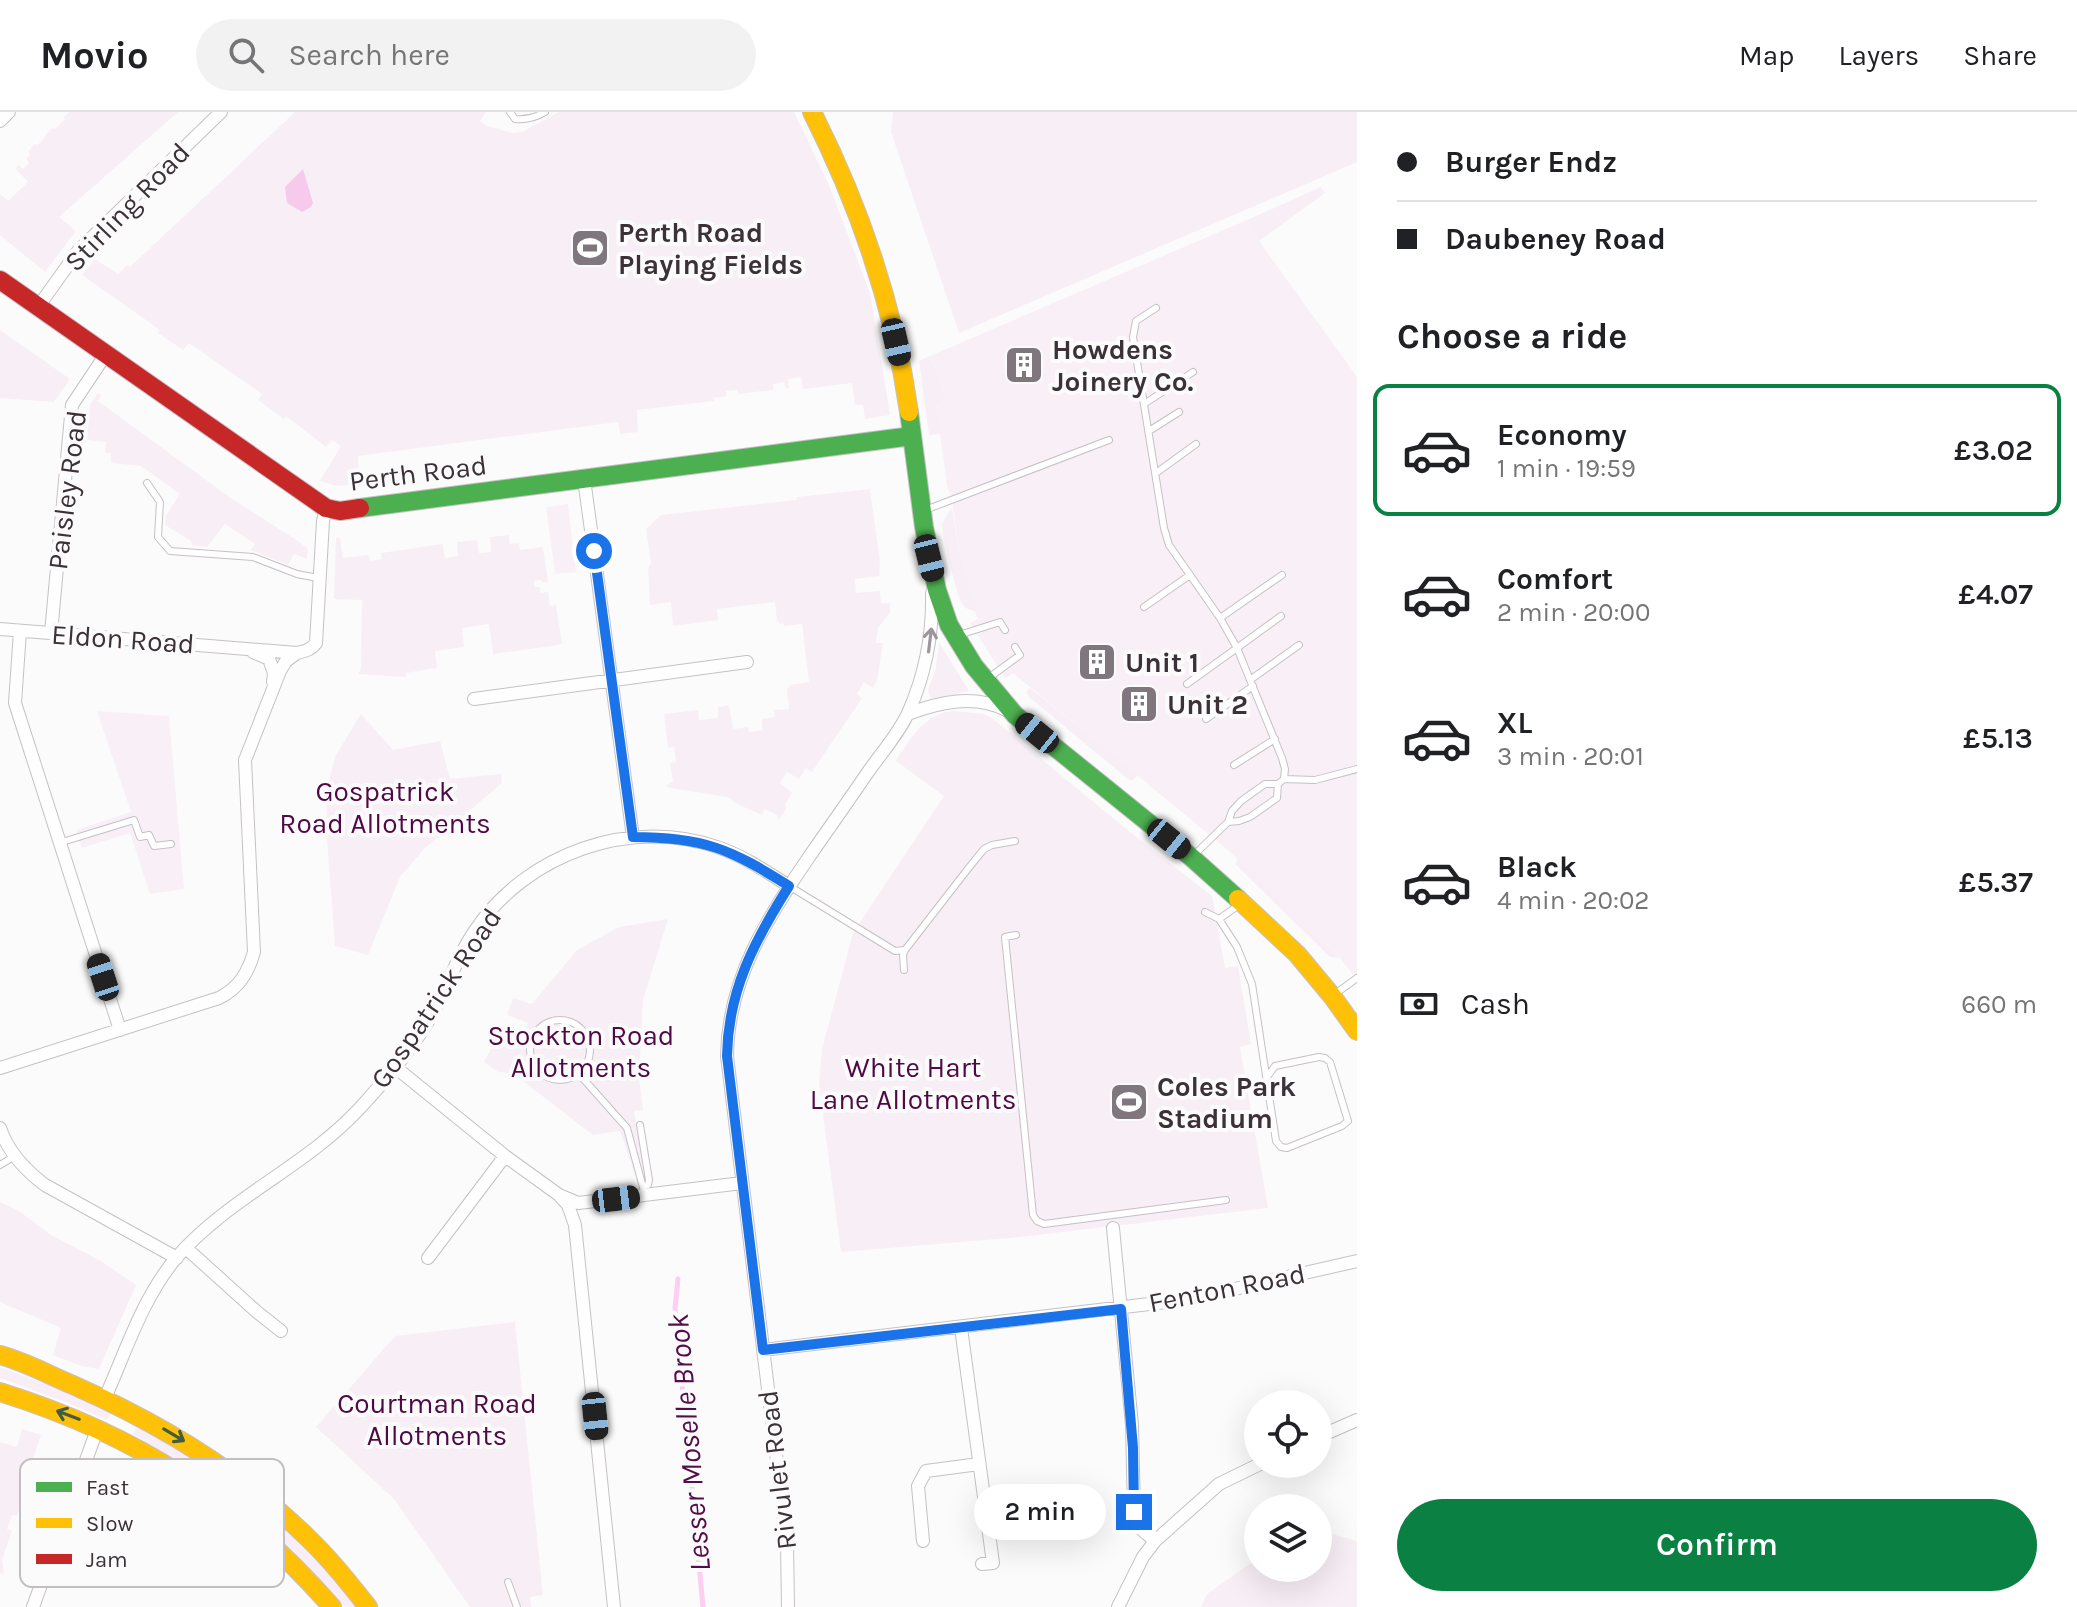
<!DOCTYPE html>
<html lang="en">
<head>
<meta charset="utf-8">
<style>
	body { margin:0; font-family:Karla,sans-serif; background:#f2f2f2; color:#202124; height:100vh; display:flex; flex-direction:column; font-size:30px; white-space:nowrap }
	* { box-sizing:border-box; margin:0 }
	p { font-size:26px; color:#757577 }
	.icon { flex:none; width:44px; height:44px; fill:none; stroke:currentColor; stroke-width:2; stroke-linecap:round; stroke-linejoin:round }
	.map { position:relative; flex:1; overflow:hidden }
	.side { display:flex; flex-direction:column; background:#fff; width:720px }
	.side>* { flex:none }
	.top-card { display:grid; align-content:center; height:176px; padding:0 40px; background:#fff }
	.buttons { position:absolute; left:1244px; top:1278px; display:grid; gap:16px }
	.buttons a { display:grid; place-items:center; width:88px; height:88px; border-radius:50%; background:#fff; box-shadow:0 8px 32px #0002; font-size:40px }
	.end { position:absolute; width:36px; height:36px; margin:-18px; border:10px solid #1a73e8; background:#fff; box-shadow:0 0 0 4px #fff }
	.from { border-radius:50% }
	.bubble { position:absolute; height:56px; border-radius:28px; background:#fff; box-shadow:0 8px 32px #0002; font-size:26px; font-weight:600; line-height:56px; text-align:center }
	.car { position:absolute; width:24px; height:48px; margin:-24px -12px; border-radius:10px; box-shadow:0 0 6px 2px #0007; background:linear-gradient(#222 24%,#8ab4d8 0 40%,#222 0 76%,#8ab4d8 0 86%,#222 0) }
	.top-card b { display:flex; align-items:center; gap:28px; height:76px; font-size:30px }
	.top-card b+b { border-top:2px solid #e0e0e0 }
	.top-card i { width:20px; height:20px; background:#202124 }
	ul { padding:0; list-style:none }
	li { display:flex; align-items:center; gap:24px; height:132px; margin:0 16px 12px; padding:0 24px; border:4px solid transparent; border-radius:16px }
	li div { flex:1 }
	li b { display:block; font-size:30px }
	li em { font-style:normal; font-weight:600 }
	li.on { border-color:#0b8043 }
	li>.icon { width:72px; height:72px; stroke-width:1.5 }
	h2 { padding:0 40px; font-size:36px; line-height:96px }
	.pay { display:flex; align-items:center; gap:20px; height:88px; padding:0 40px; font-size:30px }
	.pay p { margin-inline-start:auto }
	.primary-button { display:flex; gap:16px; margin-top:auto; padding:16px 40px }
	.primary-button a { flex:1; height:92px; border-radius:48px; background:#0b8043; color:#fff; font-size:32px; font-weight:600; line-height:92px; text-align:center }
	header { display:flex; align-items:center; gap:48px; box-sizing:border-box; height:112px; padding:0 40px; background:#fff; border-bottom:2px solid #e0e0e0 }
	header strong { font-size:38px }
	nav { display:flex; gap:44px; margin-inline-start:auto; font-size:28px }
	.search { width:560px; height:72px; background:#f2f2f2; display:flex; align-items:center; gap:20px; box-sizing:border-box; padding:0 28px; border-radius:44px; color:#757577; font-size:30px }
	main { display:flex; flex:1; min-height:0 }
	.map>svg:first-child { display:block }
</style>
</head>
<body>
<header>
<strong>Movio</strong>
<div class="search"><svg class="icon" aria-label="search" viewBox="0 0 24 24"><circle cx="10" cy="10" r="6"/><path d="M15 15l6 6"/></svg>Search here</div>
<nav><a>Map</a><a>Layers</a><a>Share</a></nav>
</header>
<main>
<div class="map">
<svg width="1357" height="1495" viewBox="0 0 1357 1495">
	<rect width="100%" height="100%" fill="#fbfbfb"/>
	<path fill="#f8f0f6" d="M1247 108 1259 129 1357 265V868L1340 846 1229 739 1013 561 1005 566 970 511 978 507 975 500 978 499 959 439 952 388 947 374 936 292 947 287 930 244Z
		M568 392 576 460 555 462 546 395Z
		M97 599 169 604 184 777 150 782 130 721 82 736 76 718 131 700Z"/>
	<path fill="#f8eff6" d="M69 0H178L59 105 76 119 45 160 0 123V82L8 89 28 70 15 56 19 53 23 57 29 51 26 47 30 42 28 39 35 32 37 34 52 16 55 17 65 7 64 5Z
		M295 0H486L480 9 487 14 513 21 524 19 559 0H794L829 73 870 181 890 303 865 307 863 293H855L852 271 803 277 801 265 788 267 789 276 786 277 784 270 773 272 774 278 738 282 737 278 726 279V284L714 286V289L637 298 638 320 620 322 618 310 358 344 359 372 337 374 320 369 341 334 332 328 326 335 321 331 286 304 284 307 258 288 262 282 189 231 183 238 158 221 160 218 82 163 95 147 118 162 127 153 130 155Z
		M893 0H1357V50L959 221 891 20Z
		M1321 75 1325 81 1259 129 1247 108Z
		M0 218 70 267 54 290 0 286Z
		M930 244 947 287 936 293 941 322 929 323 919 249Z
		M98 281 101 283 98 289 228 384 301 431 308 437 307 447 294 442 288 453 251 438 255 432 225 412 207 435 192 433 191 429 165 413 166 404 180 382 141 354 111 351V341H105L106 330 87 328 90 293Z
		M870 377 880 449 879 464 855 467 856 481 880 479 881 492 890 491V501L878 516 876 531H883L877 568 873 576 864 570 857 582 862 586 812 660 806 656 799 667 787 660 780 671 792 681 785 693 787 695 779 708 777 703 765 697 762 703 737 692 728 685 670 676 666 674 673 669 670 651 676 650 674 635 668 636 664 602 698 598 699 608 718 606V595L729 593 733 617 748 615 749 620 762 618V607L775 605 774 598 789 597 787 577 790 573 809 570 802 512 784 514 783 510 781 512 777 509 775 490 717 497 718 508 673 514 671 490 650 493 648 456 651 452 646 417 661 403 796 388 797 385Z
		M952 396 959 439 978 499C972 499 966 498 962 492 957 484 941 420 942 412 944 406 948 401 952 396Z
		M509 423 510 432 519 431 520 438 543 435 548 470H542L541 468 534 469 535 475H540V481L548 480 550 494 556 493 562 531 559 533 493 542 489 512 462 516 464 535 435 539 437 556 406 561V565L358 562 361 556 362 488 334 487 336 426H340L343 446 368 443 370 449 382 447 381 441 443 432 445 446 458 444 457 430 477 428 479 441 491 440 490 425Z
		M939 530 969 579 934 586 930 585 928 578 936 556Z
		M1030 576 1138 663 1132 669 1128 667 1030 586 1026 580Z
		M953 599 984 602 992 606 1125 716 1212 784 1225 856 1238 854 1251 932 1240 935 1268 1096 1020 1125 841 1140 819 972 822 937 853 821 944 684 896 649C910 627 925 601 953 599Z
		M361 602 393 638 440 629 450 667 501 662 502 671 424 737 400 765 368 843 335 834 326 714 328 671 336 643Z
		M1238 747 1340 846 1330 845 1326 841 1235 752Z
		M668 807 643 888 639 966 643 998 634 999 646 1068 637 1069 620 1019 593 1023 519 966 510 961 498 960 484 950 503 914 524 922 528 911 507 903 513 886 532 892 577 838 619 815Z
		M0 1090 19 1099 51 1123 101 1149 136 1173 99 1257 81 1254 53 1243 61 1216 0 1190Z
		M515 1210 543 1483 530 1485 531 1495H470L394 1387 316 1315 395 1224Z
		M0 1255 81 1285 112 1300 107 1308 68 1291 0 1266Z
		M138 1313 189 1343 225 1368 220 1377 133 1322Z
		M22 1317 41 1323 33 1346 37 1349 17 1404 12 1403 7 1417 12 1419 2 1448 4 1462 0 1461V1330L17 1335Z
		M251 1389 288 1418 360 1495H345L283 1430 245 1398Z
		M1318 1418 1357 1429V1495H1201L1207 1482 1258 1446V1456H1318Z"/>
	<path fill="#f7caec" d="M303 57 313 91 311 95 302 100 287 91 285 75Z"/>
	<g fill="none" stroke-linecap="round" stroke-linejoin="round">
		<path stroke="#fdcef1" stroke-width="5" d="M678 1167 675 1197 703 1495"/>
		<g stroke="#c6c0c5" stroke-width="8">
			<path id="lane" d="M510 0 515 7C526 8 535 6 545 0
				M1156 196 1136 209 1133 225 1164 416 1169 433 1190 463
				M1144 292 1193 260
				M1149 319 1179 300
				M1156 361 1196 332
				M147 371 160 390 158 425 170 439 253 445 297 462 318 466
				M925 398 1109 328
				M1144 495 1190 463 1220 506
				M1281 504 1237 536 1220 506 1282 463
				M959 523 1000 510 1005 518
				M987 567 1020 543 1015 535
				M1250 568 1299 533
				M1187 572 1237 536 1282 646 1285 657 1284 667 1315 668 1357 657
				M1206 607 1253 574
				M1234 653 1275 627
				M1228 710 1232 699 1241 689 1265 672H1278
				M59 731 134 708 140 725 149 723 154 734 171 732
				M1194 743 1228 710 1239 709 1250 705 1277 686 1278 672 1284 667
				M789 774 895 839 905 838 967 758 984 737 992 733 1015 729
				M1205 800 1219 807 1239 793
				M1219 807 1237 835 1252 872 1276 1029 1281 1035 1287 1036 1342 1014 1348 1009 1330 950 1325 946 1319 945 1275 954 1267 965
				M1016 823 1005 825 1033 1103 1037 1109 1044 1112 1226 1088
				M904 858 903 843 905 838
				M1335 882 1357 866
				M530 938a30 30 0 1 1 60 0a30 30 0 1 1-60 0Z
				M579 962 627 1016 645 1083
				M640 1013 649 1068 648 1073 643 1075
				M0 1053 15 1044
				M508 1470 517 1495"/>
		</g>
		<g stroke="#c6c0c5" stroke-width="14">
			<path id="street" d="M0 9 9 0
				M38 195 78 139 221 0
				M584 367 633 725
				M0 517 297 541C305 539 311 538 316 531L323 409 326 396
				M20 519 15 591 120 918
				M51 521 72 293 106 242
				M253 540 269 547 274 561 273 570
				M474 587 747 550
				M908 602C939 590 974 582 1006 598
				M395 955 505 1044 559 1083 578 1091 587 1090 742 1071
				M0 956 219 886C239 876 248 861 254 840L245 648 280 559 286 549 297 541
				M0 1016C8 1040 25 1058 45 1073L177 1146
				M559 1083 568 1093 575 1113 614 1495
				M1113 1116 1132 1313 1134 1400 1141 1417 1155 1429
				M186 1136 257 1200 281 1219
				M428 1146 505 1044
				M961 1216 993 1451 982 1452
				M763 1238 1191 1187 1357 1149
				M105 1286C126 1239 142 1187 176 1146 228 1086 305 1055 359 997 384 970 408 942 427 911 445 882 455 848 474 820 526 741 632 704 720 736 745 745 767 760 789 774
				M1318 1325 1357 1308
				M923 1429 918 1374 926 1359 979 1352
				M33 1495 98 1315
				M788 1495 787 1431 727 944C728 867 767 806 809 745 829 716 849 688 868 660 882 640 900 620 909 599 926 560 933 523 932 481
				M1118 1495 1143 1445 1155 1429 1219 1372 1260 1352"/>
		</g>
		<g stroke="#c6c0c5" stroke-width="20">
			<path id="fast" d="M909 300 924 415 937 478 949 513 974 554 1015 603 1191 745 1238 787
				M360 396 912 324"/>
		</g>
		<g stroke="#c6c0c5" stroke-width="20">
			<path id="slow" d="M812 0C860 95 894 194 909 300
				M1238 787 1297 842 1332 884 1357 919
				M0 1243C26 1250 49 1263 73 1273 159 1311 241 1360 308 1426 330 1447 349 1471 368 1495
				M0 1280C137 1323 237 1387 332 1495"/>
		</g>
		<g stroke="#c6c0c5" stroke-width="20">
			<path id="jam" d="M0 168 326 396 340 399 360 396"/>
		</g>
		<use href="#lane" stroke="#fefefe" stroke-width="6"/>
		<use href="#street" stroke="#fefefe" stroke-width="12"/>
		<use href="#fast" stroke="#4caf50" stroke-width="18"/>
		<use href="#slow" stroke="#ffc107" stroke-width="18"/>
		<use href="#jam" stroke="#c62828" stroke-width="18"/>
	</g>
	<defs><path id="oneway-shaft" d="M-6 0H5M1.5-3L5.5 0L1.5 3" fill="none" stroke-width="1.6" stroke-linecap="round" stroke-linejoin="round" transform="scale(2)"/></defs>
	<use stroke="#9d979c" href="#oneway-shaft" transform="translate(930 528) rotate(-83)"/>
	<g stroke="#425c41">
		<use href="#oneway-shaft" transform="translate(68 1303) rotate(-159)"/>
		<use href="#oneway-shaft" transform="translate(174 1323) rotate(31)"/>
	</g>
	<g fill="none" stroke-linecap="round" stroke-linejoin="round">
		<path stroke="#1a73e8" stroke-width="10" d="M594 439 633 725C703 725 731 737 789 774 755 828 728 878 727 944L763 1238 1121 1197 1133 1336 1134 1400"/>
	</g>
	<defs>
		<g id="stadium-square" transform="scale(2)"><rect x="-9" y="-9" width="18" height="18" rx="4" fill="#7f777d" stroke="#fbfbfb"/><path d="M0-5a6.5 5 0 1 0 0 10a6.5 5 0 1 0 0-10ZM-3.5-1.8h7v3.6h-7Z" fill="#fff"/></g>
		<g id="building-square" transform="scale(2)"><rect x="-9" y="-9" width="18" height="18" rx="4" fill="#7f777d" stroke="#fbfbfb"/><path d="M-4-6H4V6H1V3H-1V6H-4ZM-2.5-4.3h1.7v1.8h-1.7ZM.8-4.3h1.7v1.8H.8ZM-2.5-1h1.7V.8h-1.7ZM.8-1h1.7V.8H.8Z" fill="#fff"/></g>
	</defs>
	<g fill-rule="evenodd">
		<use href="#stadium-square" x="590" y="136"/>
		<use href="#building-square" x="1024" y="253"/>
		<use href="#building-square" x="1097" y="550"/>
		<use href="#building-square" x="1139" y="592"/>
		<use href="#stadium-square" x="1129" y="990"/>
	</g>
	<g text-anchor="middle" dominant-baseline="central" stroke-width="8" stroke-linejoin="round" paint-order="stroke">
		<g font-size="28" fill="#3c3039" stroke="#fbfbfb">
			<text transform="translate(127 95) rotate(-46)">Stirling Road</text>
			<text transform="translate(418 361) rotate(-7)">Perth Road</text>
			<text transform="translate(67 378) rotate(-83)">Paisley Road</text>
			<text transform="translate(123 527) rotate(4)">Eldon Road</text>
			<text transform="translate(436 886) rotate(-56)">Gospatrick Road</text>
			<text transform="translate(1227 1176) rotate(-11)">Fenton Road</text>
			<text transform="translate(777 1358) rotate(-97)">Rivulet Road</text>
		</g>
		<g font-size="28" font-weight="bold" fill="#3c3039" stroke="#fbfbfb" text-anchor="start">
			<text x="618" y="120">Perth Road<tspan x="618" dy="32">Playing Fields</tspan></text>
			<text x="1052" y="237">Howdens<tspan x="1052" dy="32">Joinery Co.</tspan></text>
			<text x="1125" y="550">Unit 1</text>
			<text x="1167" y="592">Unit 2</text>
			<text x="1157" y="974">Coles Park<tspan x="1157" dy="32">Stadium</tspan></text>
		</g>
		<g font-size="28" fill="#510846" stroke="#fbfbfb">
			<text x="385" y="679">Gospatrick<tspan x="385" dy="32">Road Allotments</tspan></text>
			<text x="581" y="923">Stockton Road<tspan x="581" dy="32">Allotments</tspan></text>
			<text x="913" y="955">White Hart<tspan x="913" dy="32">Lane Allotments</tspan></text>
			<text x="437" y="1291">Courtman Road<tspan x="437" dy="32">Allotments</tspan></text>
		</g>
		<g font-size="30" font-style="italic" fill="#550d4a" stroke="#fbfbfb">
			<text transform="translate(689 1331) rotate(-95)">Lesser Moselle Brook</text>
		</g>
	</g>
	<rect x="20" y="1347" width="264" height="128" rx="12" fill="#fbfbfb" stroke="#c2bec1" stroke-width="2"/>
	<rect x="36" y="1370" width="36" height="10" fill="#4caf50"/>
	<rect x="36" y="1406" width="36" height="10" fill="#ffc107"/>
	<rect x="36" y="1442" width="36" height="10" fill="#c62828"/>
	<g font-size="22" fill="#3c3039">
		<text x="86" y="1383">Fast</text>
		<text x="86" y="1419">Slow</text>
		<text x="86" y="1455">Jam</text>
	</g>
</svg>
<div class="buttons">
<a><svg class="icon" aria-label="locate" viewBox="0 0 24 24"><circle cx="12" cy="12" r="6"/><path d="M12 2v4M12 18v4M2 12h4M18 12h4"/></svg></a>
<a><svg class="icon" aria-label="layers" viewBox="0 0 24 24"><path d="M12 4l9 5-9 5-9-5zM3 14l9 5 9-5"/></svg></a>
</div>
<i class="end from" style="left:594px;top:439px"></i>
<i class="end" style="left:1134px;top:1400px"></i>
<div class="bubble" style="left:974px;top:1372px;width:132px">2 min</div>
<i class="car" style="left:896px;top:230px;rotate:167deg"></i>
<i class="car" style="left:929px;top:446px;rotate:166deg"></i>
<i class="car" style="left:1037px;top:621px;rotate:309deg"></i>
<i class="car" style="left:1169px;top:727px;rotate:129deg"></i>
<i class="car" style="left:103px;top:865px;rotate:342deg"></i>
<i class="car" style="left:616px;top:1087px;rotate:83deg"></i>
<i class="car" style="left:595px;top:1304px;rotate:174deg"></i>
</div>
<section class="side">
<div class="top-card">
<b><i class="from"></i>Burger Endz</b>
<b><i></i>Daubeney Road</b>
</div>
<h2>Choose a ride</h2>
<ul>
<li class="on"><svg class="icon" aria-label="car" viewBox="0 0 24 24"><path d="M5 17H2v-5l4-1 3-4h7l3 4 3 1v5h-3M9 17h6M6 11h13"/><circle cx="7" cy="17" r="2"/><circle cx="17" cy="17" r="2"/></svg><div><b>Economy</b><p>1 min · 19:59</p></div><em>£3.02</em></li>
<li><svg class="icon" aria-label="car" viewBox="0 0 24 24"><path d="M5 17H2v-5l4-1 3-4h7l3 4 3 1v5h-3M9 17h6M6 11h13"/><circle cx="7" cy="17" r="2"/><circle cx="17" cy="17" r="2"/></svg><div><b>Comfort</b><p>2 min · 20:00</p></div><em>£4.07</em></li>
<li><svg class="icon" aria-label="car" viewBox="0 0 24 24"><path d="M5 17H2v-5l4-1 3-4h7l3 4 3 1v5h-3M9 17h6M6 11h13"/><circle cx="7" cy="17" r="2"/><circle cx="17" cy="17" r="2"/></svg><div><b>XL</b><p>3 min · 20:01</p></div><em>£5.13</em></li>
<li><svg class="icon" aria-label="car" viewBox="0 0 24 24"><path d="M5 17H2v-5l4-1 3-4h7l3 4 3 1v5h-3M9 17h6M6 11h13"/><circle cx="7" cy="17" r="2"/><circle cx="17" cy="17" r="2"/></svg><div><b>Black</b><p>4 min · 20:02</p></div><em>£5.37</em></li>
</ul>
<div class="pay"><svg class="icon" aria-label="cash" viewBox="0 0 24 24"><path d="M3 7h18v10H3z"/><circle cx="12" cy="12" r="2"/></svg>Cash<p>660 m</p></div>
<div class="primary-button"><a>Confirm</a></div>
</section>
</main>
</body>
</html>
